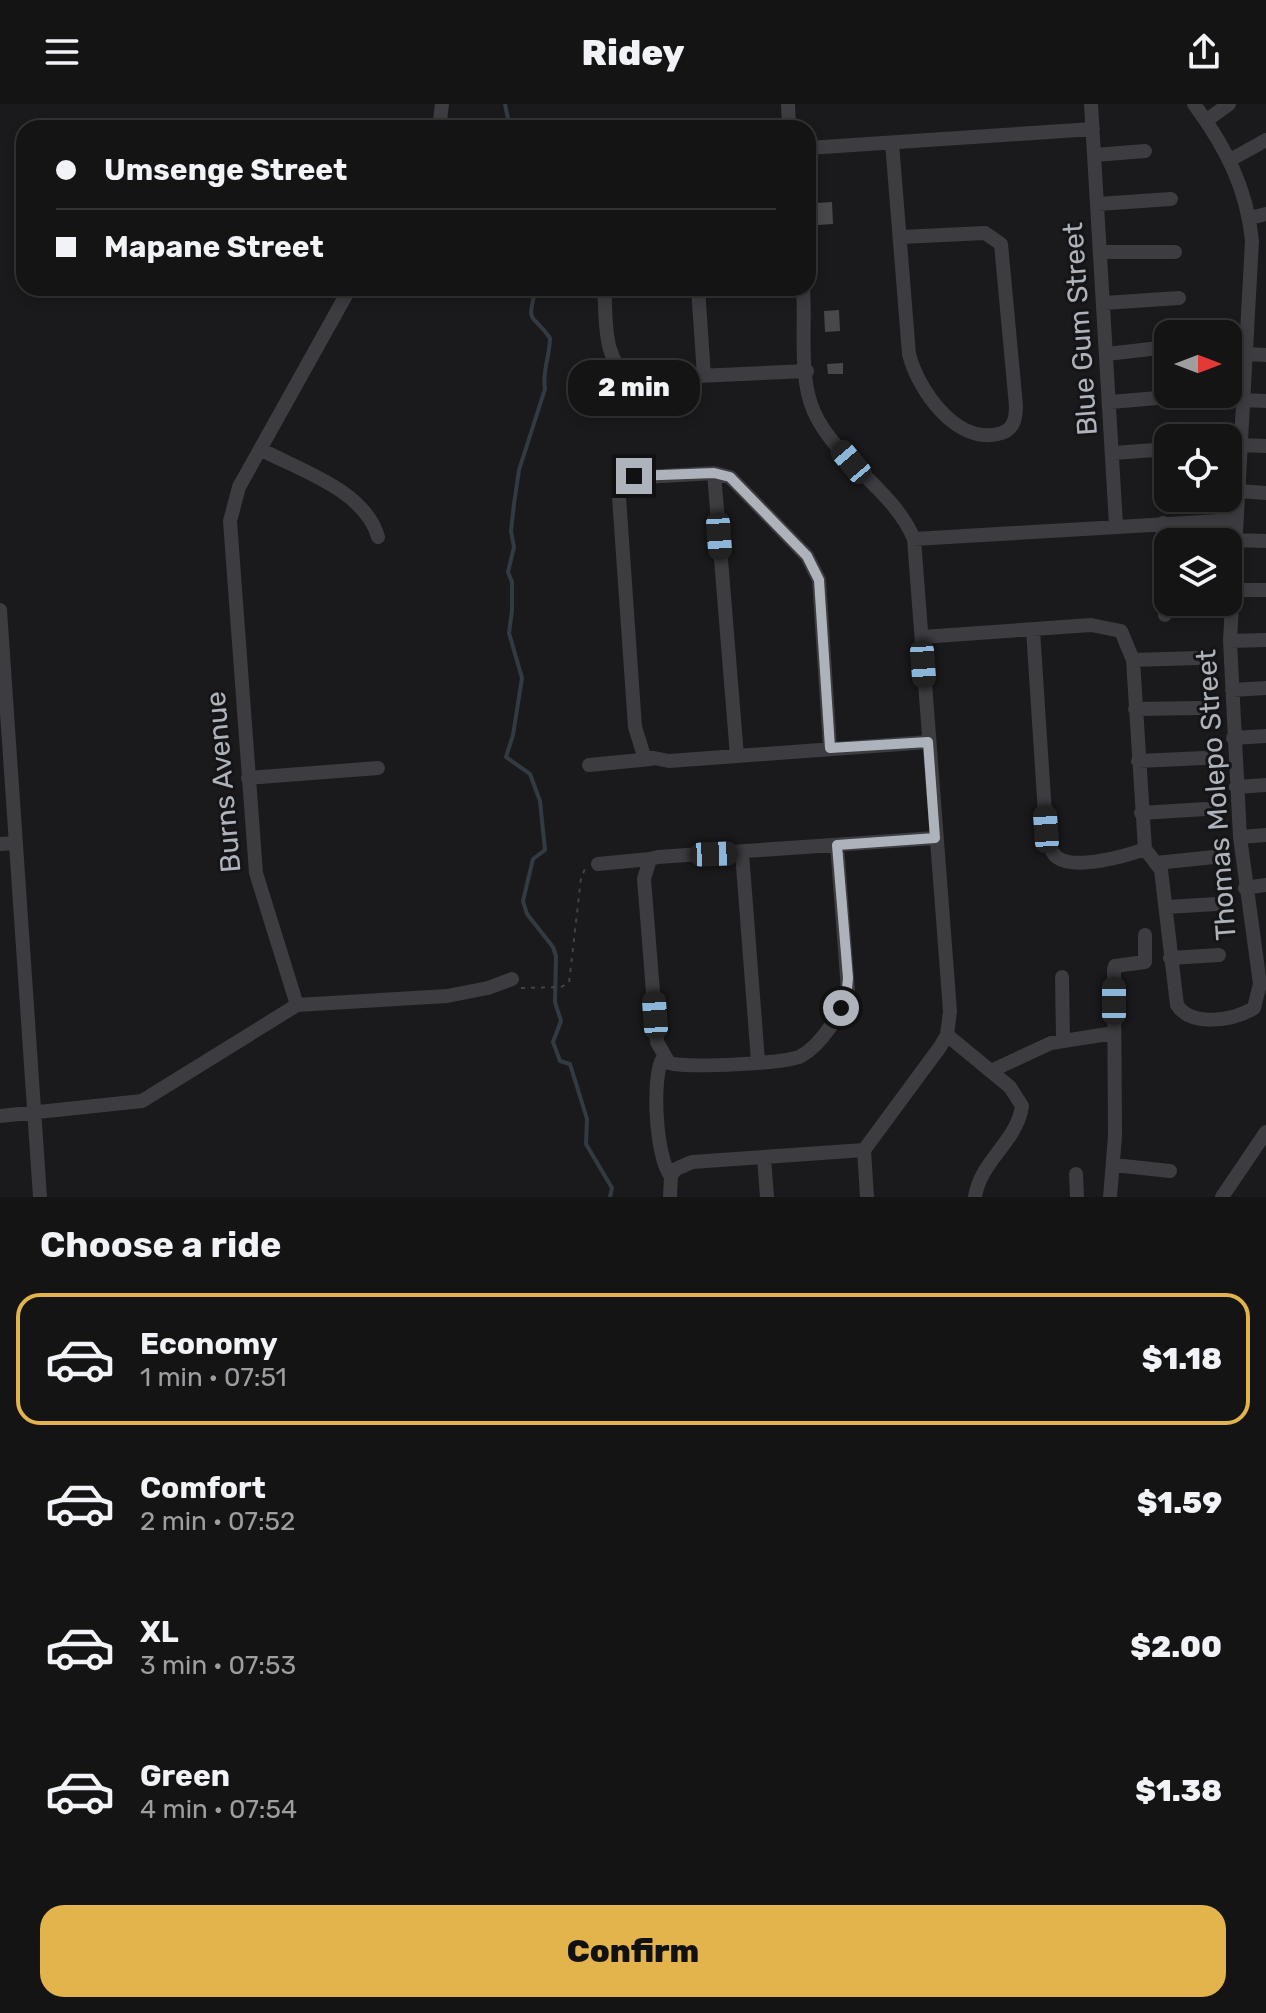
<!DOCTYPE html>
<html lang="en">
<head>
<meta charset="utf-8">
<style>
	body { margin:0; font-family:Rubik,sans-serif; background:#212122; color:#f1f3f6; height:100vh; display:flex; flex-direction:column; font-size:30px; white-space:nowrap }
	* { box-sizing:border-box; margin:0 }
	p { font-size:26px; color:#9d9ea0 }
	.icon { flex:none; width:44px; height:44px; fill:none; stroke:currentColor; stroke-width:2; stroke-linecap:round; stroke-linejoin:round }
	.map { position:relative; height:1093px; overflow:hidden }
	.sheet { display:flex; flex-direction:column; background:#141415; flex:1 }
	.sheet>* { flex:none }
	.guide { position:absolute; left:16px; top:16px; width:800px; height:176px; border-radius:24px; box-shadow:0 4px 12px #0003,0 0 0 2px #333334; display:grid; align-content:center; height:176px; padding:0 40px; background:#141415 }
	.needle { width:52px; rotate:90deg }
	.controls { position:absolute; left:1154px; top:216px; display:grid; gap:16px }
	.controls a { display:grid; place-items:center; width:88px; height:88px; border-radius:16px; background:#141415; box-shadow:0 4px 12px #0003,0 0 0 2px #333334; font-size:40px }
	.end { position:absolute; width:36px; height:36px; margin:-18px; border:10px solid #aeb2bb; background:#111; box-shadow:0 0 0 4px #111 }
	.from { border-radius:50% }
	.bubble { position:absolute; height:56px; border-radius:24px; background:#141415; box-shadow:0 4px 12px #0003,0 0 0 2px #333334; font-size:26px; font-weight:800; line-height:56px; text-align:center }
	.car { position:absolute; width:24px; height:48px; margin:-24px -12px; border-radius:10px; box-shadow:0 0 6px 2px #0007; background:linear-gradient(#222 24%,#8ab4d8 0 40%,#222 0 76%,#8ab4d8 0 86%,#222 0) }
	.guide b { display:flex; align-items:center; gap:28px; height:76px; font-size:30px }
	.guide b+b { border-top:2px solid #333334 }
	.guide i { width:20px; height:20px; background:#f1f3f6 }
	ul { padding:0; list-style:none }
	li { display:flex; align-items:center; gap:24px; height:132px; margin:0 16px 12px; padding:0 24px; border:4px solid transparent; border-radius:24px }
	li div { flex:1 }
	li b { display:block; font-size:30px }
	li em { font-style:normal; font-weight:800 }
	li.selected { border-color:#e3b34c }
	li>.icon { width:72px; height:72px; stroke-width:1.5 }
	h2 { padding:0 40px; font-size:36px; line-height:96px }
	.button { display:flex; gap:16px; margin-top:auto; padding:16px 40px }
	.button a { flex:1; height:92px; border-radius:24px; background:#e3b34c; color:#111; font-size:32px; font-weight:800; line-height:92px; text-align:center }
	header { display:flex; justify-content:space-between; align-items:center; height:104px; padding:0 40px; background:#141415; font-size:36px; font-weight:800 }
	.map>svg:first-child { display:block }
</style>
</head>
<body>
<header><svg class="icon" aria-label="menu" viewBox="0 0 24 24"><path d="M4 6h16M4 12h16M4 18h16"/></svg>Ridey<svg class="icon" aria-label="share" viewBox="0 0 24 24"><path d="M12 15V3M7 8l5-5 5 5M5 13v7h14v-7"/></svg></header>
<div class="map">
<svg width="1266" height="1093" viewBox="0 0 1266 1093">
	<rect width="100%" height="100%" fill="#1a1a1c"/>
	<g fill="none" stroke-linecap="round" stroke-linejoin="round">
		<path stroke="#333b42" stroke-width="4" d="M505 0 508 15 525 24
			M536 184C526 222 532 208 550 234 550 252 542 266 545 285L519 366 514 400 511 427 514 443 508 468 512 478V507L509 529 522 574 513 631 506 653 530 670 540 697 545 746 533 755 523 797 527 810 553 843 556 852 555 898 561 917 553 938 560 957 570 960 587 1015 586 1040 612 1084 610 1093"/>
	</g>
	<path fill="#48484c" d="M832 98 833 120 817 121 816 99Z
		M839 206 840 227 825 228 824 207Z
		M843 259V270H828L827 260Z"/>
	<g fill="none" stroke-linecap="round" stroke-linejoin="round">
		<path stroke="#424348" stroke-width="2" stroke-dasharray="4 6" stroke-linecap="butt" d="M521 884 561 883 569 879 581 774 585 765"/>
		<path stroke="#3c3c41" stroke-width="14" d="M788 0 789 24
			M1091 0 1116 421
			M1207 16 1229 0
			M439 24 442 0
			M892 39 909 250C918 286 956 340 998 330 1013 327 1016 316 1016 302L1001 140 985 129 901 133
			M808 44 1093 25
			M1095 51 1145 47
			M1230 56 1266 36
			M1098 100 1171 95
			M1250 114 1266 110
			M1101 148H1175
			M604 184C607 216 601 256 632 275L807 267
			M698 184 704 272
			M803 184C806 223 798 272 814 308 837 358 893 385 914 435L950 907 947 931 940 943 864 1046 867 1093
			M1104 199 1179 194
			M1107 250 1168 243
			M1246 250 1266 251
			M1243 296 1266 297
			M1111 298 1169 293
			M1240 341 1266 342
			M260 345C299 366 365 386 378 433
			M1114 349 1168 345
			M714 369 737 652
			M1239 387 1266 389
			M1163 419 1165 511
			M914 435 1236 416
			M1234 436 1266 437
			M1232 486H1266
			M0 506 40 1093
			M922 533 1091 521 1121 527 1133 556 1145 745C1126 752 1076 766 1058 754 1049 748 1048 735 1046 725L1033 526
			M1230 537 1266 536
			M1133 556 1198 554
			M1232 586 1266 584
			M1135 605 1200 604
			M1233 634 1266 632
			M830 644 819 476 807 452 730 373 714 369 628 374 619 393 635 623 644 652 669 657 928 638
			M1138 657 1204 654
			M589 661 651 655
			M248 674 378 664
			M1236 683 1266 681
			M1141 709 1206 705
			M1240 733 1266 731
			M0 740 16 739
			M837 741 848 886C844 907 820 942 801 952 785 960 688 964 669 959L657 938 644 775 650 755 658 753 935 734
			M1145 745 1161 766 1177 901C1191 923 1233 917 1254 904L1260 880 1240 733 1230 537 1252 137C1247 84 1225 42 1194 0
			M742 749 758 957
			M1156 759 1214 753
			M598 760 650 755
			M1245 784 1266 781
			M1167 803 1216 800
			M1170 854 1219 851
			M1062 873 1063 935
			M297 901 256 769 230 417 239 383 350 184
			M947 931 1010 983 1022 1002C1017 1038 980 1057 975 1093
			M663 954C651 972 656 1056 671 1072
			M991 967 1051 939 1114 929
			M0 1012 142 997 297 901 447 892 488 884 512 875
			M764 1054 767 1093
			M1114 1061 1170 1067
			M1076 1070 1077 1093
			M671 1072 676 1065 692 1058 864 1046
			M670 1093 671 1072
			M1110 1093 1115 1032 1114 866 1115 862 1145 858V831
			M1222 1093 1266 1028"/>
	</g>
	<g fill="none" stroke-linecap="round" stroke-linejoin="round">
		<path stroke="#aeb2bb" stroke-width="10" d="M634 372 714 369 730 373 807 452 819 476 830 644 928 638 935 734 837 741 848 874 846 896 841 904"/>
	</g>
	<g text-anchor="middle" dominant-baseline="central" stroke-width="6" stroke-linejoin="round" paint-order="stroke">
		<g font-size="28" fill="#aeb2bb" stroke="#151517">
			<text transform="translate(1080 225) rotate(-94)">Blue Gum Street</text>
			<text transform="translate(223 678) rotate(-95)">Burns Avenue</text>
			<text transform="translate(1216 691) rotate(-94)">Thomas Molepo Street</text>
		</g>
	</g>
</svg>
<div class="controls">
<a><svg class="needle" viewBox="-14 -14 28 28"><path d="M0-13l5 13h-10z" fill="#e53935"/><path d="M0 13l5-13h-10z" fill="#9d9ea0"/></svg></a>
<a><svg class="icon" aria-label="locate" viewBox="0 0 24 24"><circle cx="12" cy="12" r="6"/><path d="M12 2v4M12 18v4M2 12h4M18 12h4"/></svg></a>
<a><svg class="icon" aria-label="layers" viewBox="0 0 24 24"><path d="M12 4l9 5-9 5-9-5zM3 14l9 5 9-5"/></svg></a>
</div>
<i class="end from" style="left:841px;top:904px"></i>
<i class="end" style="left:634px;top:372px"></i>
<div class="bubble" style="left:568px;top:256px;width:132px">2 min</div>
<i class="car" style="left:851px;top:358px;rotate:320deg"></i>
<i class="car" style="left:719px;top:432px;rotate:176deg"></i>
<i class="car" style="left:923px;top:560px;rotate:176deg"></i>
<i class="car" style="left:1046px;top:725px;rotate:356deg"></i>
<i class="car" style="left:714px;top:750px;rotate:88deg"></i>
<i class="car" style="left:1114px;top:897px;rotate:0deg"></i>
<i class="car" style="left:655px;top:911px;rotate:356deg"></i>
<div class="guide">
<b><i class="from"></i>Umsenge Street</b>
<b><i></i>Mapane Street</b>
</div>
</div>
<section class="sheet">
<h2>Choose a ride</h2>
<ul>
<li class="selected"><svg class="icon" aria-label="car" viewBox="0 0 24 24"><path d="M5 17H2v-5l4-1 3-4h7l3 4 3 1v5h-3M9 17h6M6 11h13"/><circle cx="7" cy="17" r="2"/><circle cx="17" cy="17" r="2"/></svg><div><b>Economy</b><p>1 min · 07:51</p></div><em>$1.18</em></li>
<li><svg class="icon" aria-label="car" viewBox="0 0 24 24"><path d="M5 17H2v-5l4-1 3-4h7l3 4 3 1v5h-3M9 17h6M6 11h13"/><circle cx="7" cy="17" r="2"/><circle cx="17" cy="17" r="2"/></svg><div><b>Comfort</b><p>2 min · 07:52</p></div><em>$1.59</em></li>
<li><svg class="icon" aria-label="car" viewBox="0 0 24 24"><path d="M5 17H2v-5l4-1 3-4h7l3 4 3 1v5h-3M9 17h6M6 11h13"/><circle cx="7" cy="17" r="2"/><circle cx="17" cy="17" r="2"/></svg><div><b>XL</b><p>3 min · 07:53</p></div><em>$2.00</em></li>
<li><svg class="icon" aria-label="car" viewBox="0 0 24 24"><path d="M5 17H2v-5l4-1 3-4h7l3 4 3 1v5h-3M9 17h6M6 11h13"/><circle cx="7" cy="17" r="2"/><circle cx="17" cy="17" r="2"/></svg><div><b>Green</b><p>4 min · 07:54</p></div><em>$1.38</em></li>
</ul>
<div class="button"><a>Confirm</a></div>
</section>
</body>
</html>
